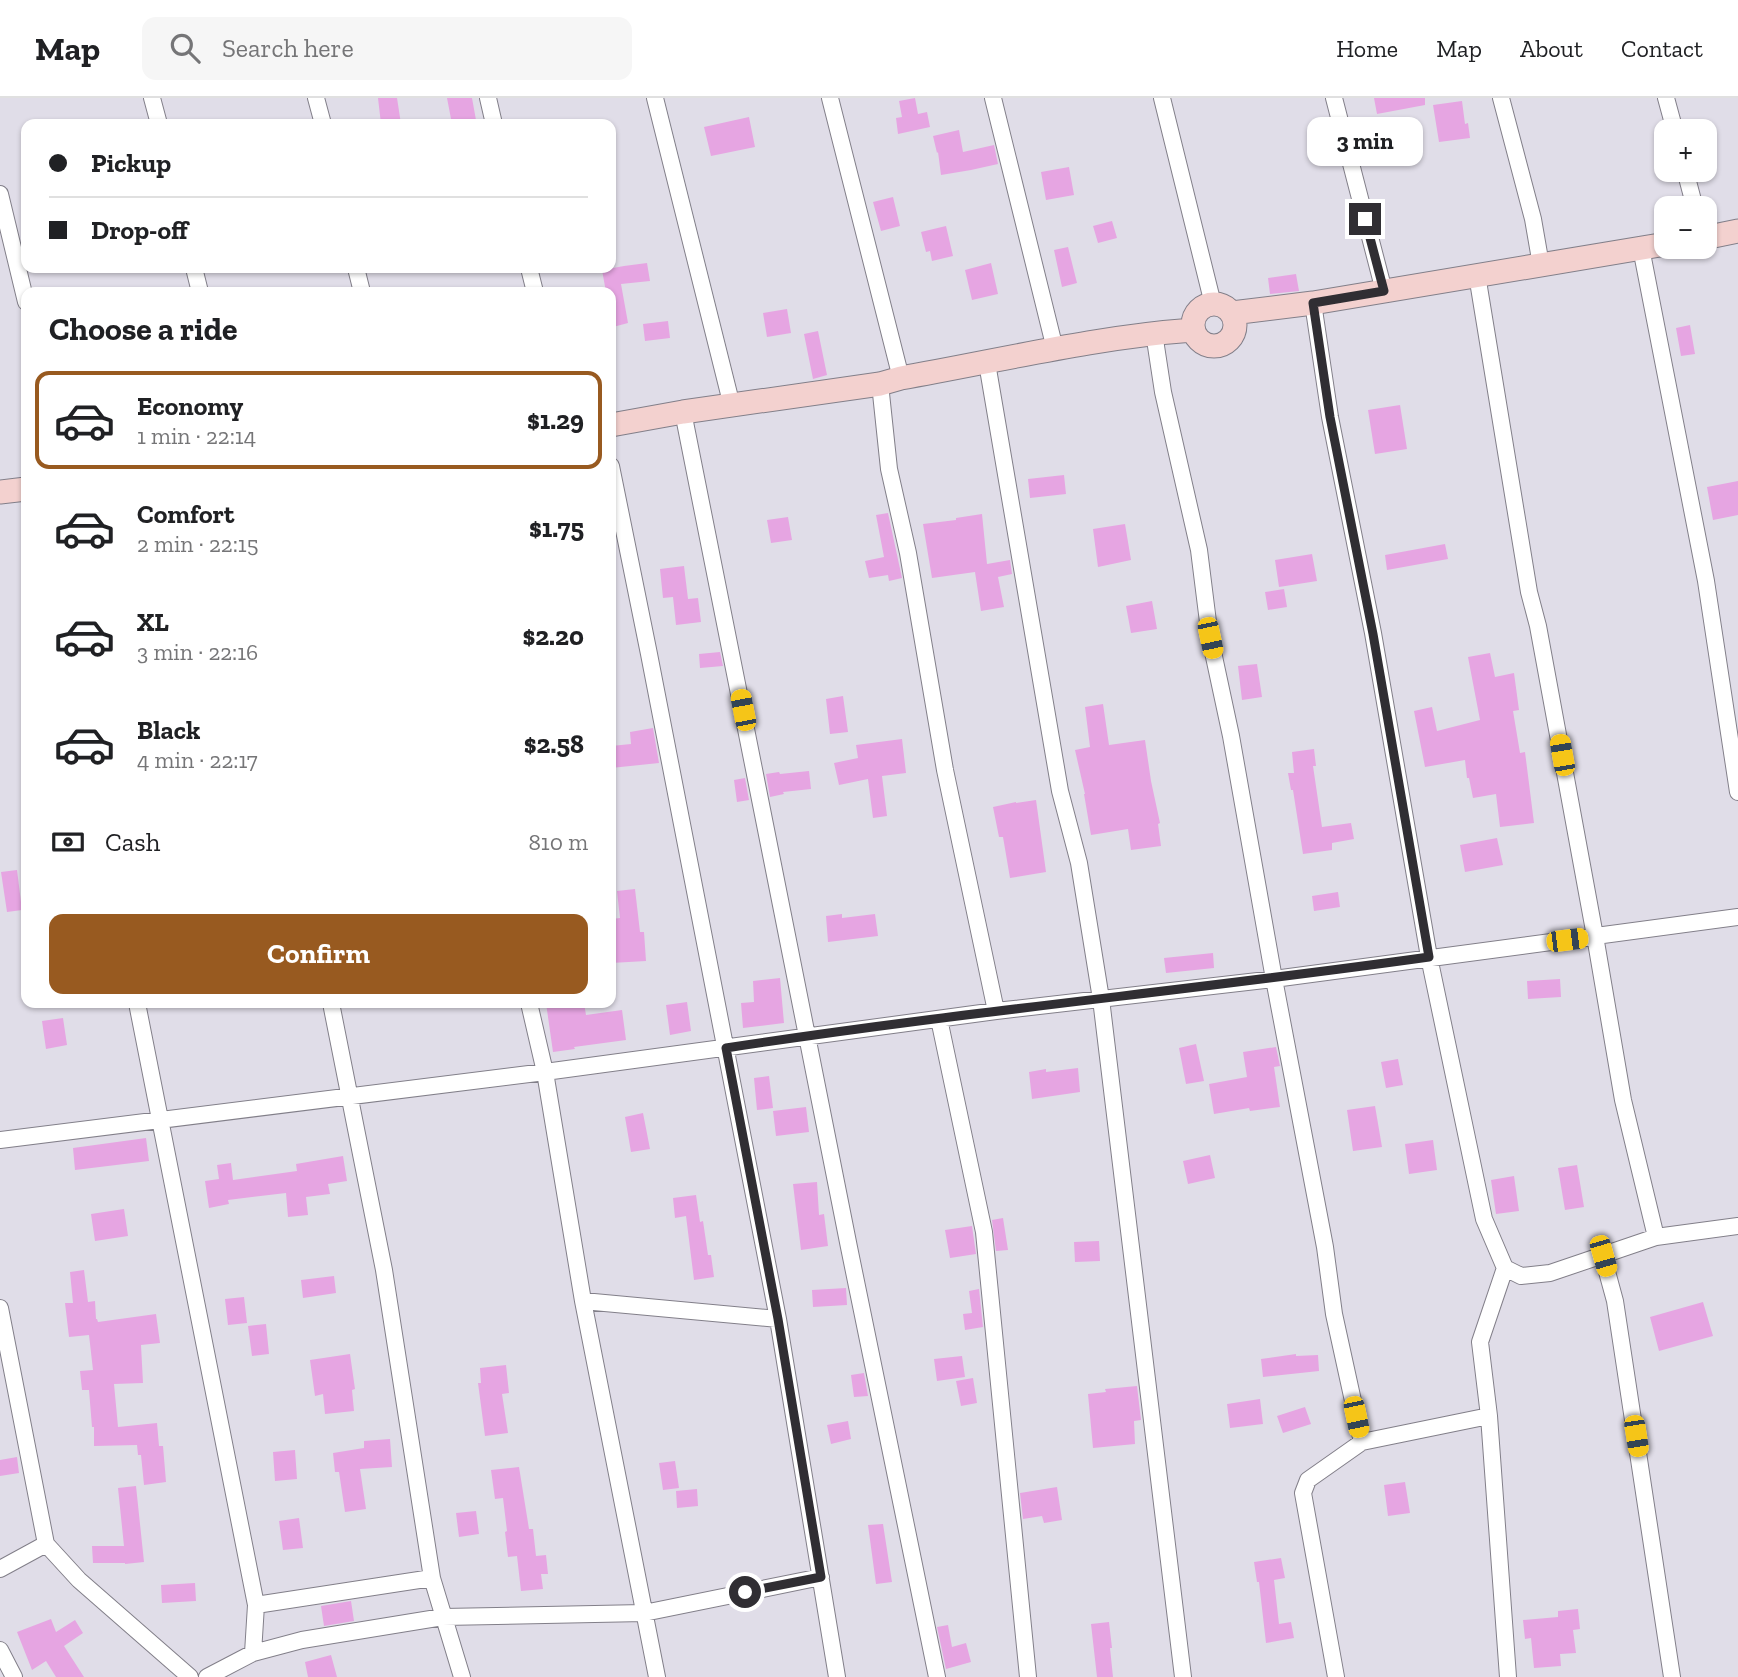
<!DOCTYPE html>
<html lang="en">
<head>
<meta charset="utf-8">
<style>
	body { margin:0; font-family:"Zilla Slab",serif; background:#f6f6f6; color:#202124; height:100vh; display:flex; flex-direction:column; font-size:26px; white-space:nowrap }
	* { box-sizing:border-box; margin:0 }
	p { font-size:23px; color:#757577 }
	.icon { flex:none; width:38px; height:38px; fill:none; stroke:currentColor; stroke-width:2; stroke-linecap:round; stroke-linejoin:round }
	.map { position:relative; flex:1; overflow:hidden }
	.details { position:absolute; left:21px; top:189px; width:595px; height:721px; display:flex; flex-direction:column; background:#fff; border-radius:14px; box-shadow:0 2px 5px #0004 }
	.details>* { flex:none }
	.guide { position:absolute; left:21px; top:21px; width:595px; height:154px; border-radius:14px; box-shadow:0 2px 5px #0004; display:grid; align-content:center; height:154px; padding:0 28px; background:#fff }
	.tools { position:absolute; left:1654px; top:21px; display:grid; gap:14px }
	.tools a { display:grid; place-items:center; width:63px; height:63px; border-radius:14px; background:#fff; box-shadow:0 2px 5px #0004; font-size:35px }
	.end { position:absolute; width:32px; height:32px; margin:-16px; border:9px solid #302e33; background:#fff; box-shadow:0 0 0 4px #fff }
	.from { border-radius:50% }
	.bubble { position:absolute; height:49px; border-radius:14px; background:#fff; box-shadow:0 2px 5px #0004; font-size:23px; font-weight:700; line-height:49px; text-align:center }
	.car { position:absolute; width:21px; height:42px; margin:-21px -10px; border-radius:9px; box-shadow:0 0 5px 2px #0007; background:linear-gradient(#f5c518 24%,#345 0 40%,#f5c518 0 76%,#345 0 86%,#f5c518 0) }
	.guide b { display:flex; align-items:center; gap:24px; height:66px; font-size:26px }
	.guide b+b { border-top:2px solid #e0e0e0 }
	.guide i { width:18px; height:18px; background:#202124 }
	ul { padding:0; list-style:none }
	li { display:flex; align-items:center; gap:21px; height:98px; margin:0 14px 10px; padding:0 14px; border:4px solid transparent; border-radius:14px }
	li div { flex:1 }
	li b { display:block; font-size:26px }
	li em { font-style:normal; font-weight:700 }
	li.on { border-color:#985a20 }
	li>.icon { width:63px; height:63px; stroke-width:1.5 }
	h2 { padding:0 28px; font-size:32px; line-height:84px }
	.pay { display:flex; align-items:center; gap:18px; height:77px; padding:0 28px; font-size:26px }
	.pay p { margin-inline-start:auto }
	.primary-button { display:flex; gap:14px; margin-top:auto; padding:14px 28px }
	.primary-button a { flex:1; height:80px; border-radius:14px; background:#985a20; color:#fff; font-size:28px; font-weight:700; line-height:80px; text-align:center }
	header { display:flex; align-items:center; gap:42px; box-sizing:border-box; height:98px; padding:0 35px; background:#fff; border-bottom:2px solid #e0e0e0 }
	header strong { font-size:33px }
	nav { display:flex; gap:38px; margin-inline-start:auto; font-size:24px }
	.search { width:490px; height:63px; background:#f6f6f6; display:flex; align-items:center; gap:18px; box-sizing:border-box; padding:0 24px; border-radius:14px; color:#757577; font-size:26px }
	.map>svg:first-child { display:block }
</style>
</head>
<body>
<header>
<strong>Map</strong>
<div class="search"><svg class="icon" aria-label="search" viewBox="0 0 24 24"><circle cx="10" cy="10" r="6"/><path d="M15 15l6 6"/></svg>Search here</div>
<nav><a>Home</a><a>Map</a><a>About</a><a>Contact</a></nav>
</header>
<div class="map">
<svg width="1738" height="1579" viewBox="0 0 1738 1579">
	<rect width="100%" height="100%" fill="#e0dde8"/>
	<path fill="#e6a5e2" d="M378 0H397L401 26H381Z
		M447 0H472L476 22 452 26Z
		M915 0 918 16 927 14 930 29 898 36 896 20 902 19 899 3Z
		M1374 0H1425V7L1377 16Z
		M1462 3 1465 26 1468 25 1470 40 1439 44 1433 7Z
		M749 19 755 49 711 58 704 29Z
		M959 32 963 54 994 47 998 66 971 72 941 77 938 54 937 55 933 38Z
		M1069 69 1074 97 1046 102 1041 74Z
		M893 99 900 128 881 133 873 104Z
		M1112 123 1117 140 1098 145 1093 128Z
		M946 128 953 158 932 163 930 153 926 154 921 134Z
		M1068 149 1077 185 1062 189 1054 152Z
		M647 165 650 183 621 186 628 225 613 229 611 217V194H606L602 172 624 168Z
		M991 165 998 196 972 202 965 172Z
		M1296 176 1299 193 1270 196 1268 180Z
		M787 211 791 235 767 239 763 215Z
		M668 223 670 240 645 243 643 226Z
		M1690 227 1695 256 1681 258 1676 230Z
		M818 233 827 277 813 281 804 236Z
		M1400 307 1407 351 1375 356 1368 312Z
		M1064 377 1066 396 1030 400 1028 381Z
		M1738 383V417L1713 422 1707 389Z
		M888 415 902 480 889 483 888 477 869 480 865 463 884 459 876 417Z
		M982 416 987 466 1010 462 1012 476 998 479 1004 509 981 513 975 474 932 480 923 426 956 422V420Z
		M788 419 792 442 771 445 767 422Z
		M1125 426 1131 462 1098 469 1093 431Z
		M1445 446 1448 461 1387 472 1385 457Z
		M1312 456 1317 483 1279 489 1275 462Z
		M684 468 688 501 698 500 701 524 676 527 673 499 663 500 660 471Z
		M1284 491 1287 509 1268 512 1265 494Z
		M1152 503 1157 531 1131 535 1126 508Z
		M720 554 723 568 700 570 699 556Z
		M1490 555 1495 579 1514 575 1519 612 1513 613 1520 655 1525 654 1534 725 1500 729 1496 696 1473 700 1469 680H1467L1465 662 1425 669 1414 613 1432 609 1437 633 1480 622 1468 559Z
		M1257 566 1262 599 1242 602 1238 568Z
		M843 598 848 634 830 636 826 601Z
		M1103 606 1109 647 1145 642 1151 683 1160 725 1158 726 1161 748 1131 752 1128 731 1091 737 1084 696H1085L1075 652 1090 649 1085 609Z
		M653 630 659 665 611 670V648L631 646 630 634Z
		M902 641 906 675 882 678 887 718 873 720 868 681 839 687 834 665 858 660 856 647Z
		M1314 651 1316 668H1313L1322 729 1351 725 1354 741 1332 745V752L1303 756 1293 692H1291L1288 675H1294L1292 654Z
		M809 673 811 691 783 694 784 696 770 699 766 676 779 674 780 676Z
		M745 680 749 702 737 704 734 682Z
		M1036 702 1046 774 1010 780 1003 739H999L993 709 1016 704V705Z
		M1497 740 1503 767 1465 774 1460 747Z
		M17 772 22 812 7 814 1 774Z
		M635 791 640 834H644L646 863 611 865V821L620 820 617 793Z
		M1338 794 1340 809 1314 813 1312 798Z
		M842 816V820L875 816 878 838 828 844 826 818Z
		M1213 855 1214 870 1166 875 1164 860Z
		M780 880 784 925 743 930 741 905 754 904 753 883Z
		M1560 881 1561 899 1528 901 1527 883Z
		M687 904 691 933 670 937 666 907Z
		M546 905H584L586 917 622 912 626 942 574 949 575 951 553 954Z
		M63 920 67 947 46 951 42 923Z
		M1196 946 1204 983 1186 986 1179 950Z
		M1276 949 1280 968 1274 969 1280 1009 1250 1013 1249 1010 1214 1016 1209 986 1247 979 1243 954Z
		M1398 961 1403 987 1386 990 1381 964Z
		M1078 970 1080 994 1032 1001 1029 974 1046 971V974Z
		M769 978 773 1010 757 1012 754 980Z
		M1375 1008 1382 1049 1353 1053 1347 1012Z
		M806 1009 809 1034 776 1038 773 1013Z
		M643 1015 650 1051 631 1054 625 1019Z
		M146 1040 149 1063 75 1072 73 1050Z
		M1433 1042 1437 1072 1409 1076 1405 1046Z
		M1210 1057 1215 1080 1188 1086 1183 1063Z
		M343 1058 347 1083 328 1086 330 1096 306 1099 308 1117 288 1119 286 1095 228 1102 229 1106 209 1110 205 1083 219 1081 217 1067 231 1065 233 1082 297 1073 296 1066Z
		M1577 1067 1584 1109 1565 1112 1558 1070Z
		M1514 1078 1519 1113 1496 1116 1491 1082Z
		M817 1084 819 1117 824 1116 828 1148 801 1152 793 1086Z
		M696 1097 700 1124 703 1123 708 1157H711L714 1179 694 1182 686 1118 675 1120 673 1100Z
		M124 1111 128 1138 95 1143 91 1116Z
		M1003 1120 1008 1152 996 1153 992 1122Z
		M972 1128 976 1156 950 1160 945 1132Z
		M1099 1143 1100 1163 1075 1164 1074 1144Z
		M84 1172 88 1204 95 1203 96 1221H97L98 1224 156 1216 160 1245 141 1247 143 1285 114 1286 118 1329 157 1325 159 1348H163L166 1384 144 1387 141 1357H138L137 1347 94 1348V1329H92L89 1292H82L80 1273 93 1272 89 1237 69 1239 65 1205H73L70 1174Z
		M334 1178 336 1195 303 1200 301 1182Z
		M846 1190 847 1207 813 1209 812 1192Z
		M979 1191 983 1229 965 1232 963 1216 972 1215 969 1193Z
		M244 1199 247 1225 228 1227 225 1201Z
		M1703 1204 1713 1238 1659 1253 1650 1219Z
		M266 1226 269 1256 252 1258 248 1228Z
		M350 1256 355 1291 352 1292 354 1313 325 1316 323 1296 315 1298 310 1262Z
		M1296 1256V1258L1318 1257 1319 1273 1263 1279 1261 1261Z
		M962 1258 965 1279 937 1283 934 1261Z
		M506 1267 509 1295 502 1296 508 1335 485 1338 478 1285H481L480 1270Z
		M864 1275 868 1298 854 1299 851 1277Z
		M973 1280 977 1305 961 1308 956 1283Z
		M1137 1288 1141 1322 1134 1323 1135 1346 1093 1350 1088 1296 1106 1294 1105 1291Z
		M1260 1301 1263 1326 1230 1330 1227 1306Z
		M1305 1309 1311 1326 1283 1335 1277 1318Z
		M848 1323 851 1341 831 1346 827 1327Z
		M390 1341 392 1369 360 1371 366 1411 345 1414 339 1374H335L333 1355 364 1350V1343Z
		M295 1352 297 1381 275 1383 273 1354Z
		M17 1359 19 1375 0 1378V1362Z
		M675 1363 679 1390 663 1392 659 1365Z
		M519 1369 529 1431H533L536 1458 546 1457 548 1476H541L543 1491 521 1493 517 1458 508 1459 505 1434 507 1433 503 1400 495 1401 491 1372Z
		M1405 1384 1410 1415 1388 1418 1384 1387Z
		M136 1388 144 1464 125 1466V1465H93L92 1448H124L118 1390Z
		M1057 1389 1062 1422 1044 1425 1042 1418 1023 1421 1020 1395Z
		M697 1391 698 1408 677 1410 676 1393Z
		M476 1413 479 1436 459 1439 456 1415Z
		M299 1420 303 1450 283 1452 279 1423Z
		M883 1426 892 1484 876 1486 868 1427Z
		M1281 1460 1285 1480 1274 1482 1279 1526 1291 1524 1294 1540 1266 1545 1259 1484H1257L1254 1464Z
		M195 1485 196 1503 162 1505 161 1487Z
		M351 1503 354 1523 324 1528 321 1508Z
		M1578 1511 1580 1531 1573 1532 1576 1555 1560 1556 1561 1568 1534 1570 1531 1540 1525 1541 1523 1522 1558 1519V1513Z
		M51 1521 56 1534 75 1522 83 1535 64 1548 84 1579H56L46 1563 32 1572 17 1534Z
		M1109 1524 1112 1550H1110L1113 1579H1097L1091 1526Z
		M948 1527 952 1549 966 1545 971 1564 946 1571 937 1529Z
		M331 1557 337 1579H308L305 1564Z"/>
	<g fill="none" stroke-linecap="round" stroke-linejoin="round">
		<g stroke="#827f89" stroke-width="18">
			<path id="minor" d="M152 0 159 26
				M316 0 323 26
				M488 0 494 26
				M655 0 732 308
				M830 0 901 280
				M993 0 1055 251
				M1162 0 1213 206
				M1334 0 1384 193
				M1501 0 1533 121 1541 167
				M1666 0 1675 33
				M1685 72 1695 110
				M0 96 26 204
				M1641 150 1706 483 1738 694
				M194 170 200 194
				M356 170 362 194
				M529 170 535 194
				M1477 177 1529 494 1538 528 1595 838 1623 1002 1656 1139
				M1313 205 1330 319 1373 535 1429 859 1484 1121 1505 1170 1521 1178 1550 1175 1656 1139 1738 1128
				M1154 235 1163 294 1199 452 1210 540 1231 638 1274 881 1325 1149 1334 1216 1362 1344 1308 1382 1303 1395 1336 1579
				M987 265 1060 693 1079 765 1101 901 1183 1579
				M880 286 889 371 908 455 945 672 996 913
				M683 314C767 736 849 1158 937 1579
				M611 368 649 556 778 1221
				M137 905 256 1507
				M529 905 545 974 583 1203
				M939 921 984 1134 1028 1579
				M0 1042 545 974 996 913 1274 881 1738 819
				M1603 1159 1615 1203 1672 1579
				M1505 1170 1480 1244 1489 1318 1508 1579
				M0 1210 46 1446 79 1482 190 1579
				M1362 1344 1489 1318
				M0 1471 46 1446
				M432 1480 462 1579
				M0 1552 14 1579
				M253 1555 256 1507 432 1480 384 1172 331 905
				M207 1579 253 1555 302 1542 443 1519 644 1515 821 1479
				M657 1579 583 1203 778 1221 837 1579"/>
		</g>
		<g stroke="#827f89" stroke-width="25">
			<path id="secondary" d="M1704 140 1738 133
				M1193 227a21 21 0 1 1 42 0a21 21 0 1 1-42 0Z
				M1232 215 1313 205 1666 146
				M611 327 683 314 880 286 901 280C998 263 1095 239 1193 232
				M0 394 26 391"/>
		</g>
		<use href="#minor" stroke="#fff" stroke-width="16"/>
		<use href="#secondary" stroke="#f3d1cf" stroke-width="23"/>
	</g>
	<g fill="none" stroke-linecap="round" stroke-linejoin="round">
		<path stroke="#302e33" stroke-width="9" d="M745 1494 821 1479 778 1221 726 950C960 914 1195 892 1429 859L1373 536 1330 319 1313 205 1384 193 1365 121"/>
	</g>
</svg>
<div class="tools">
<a>+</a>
<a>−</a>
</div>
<i class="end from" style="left:745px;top:1494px"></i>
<i class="end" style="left:1365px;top:121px"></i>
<div class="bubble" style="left:1307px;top:19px;width:116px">3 min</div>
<i class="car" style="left:1210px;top:540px;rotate:168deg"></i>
<i class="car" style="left:743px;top:612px;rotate:349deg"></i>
<i class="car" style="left:1562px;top:657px;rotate:350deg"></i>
<i class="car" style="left:1567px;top:842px;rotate:83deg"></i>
<i class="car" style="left:1603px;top:1158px;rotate:164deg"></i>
<i class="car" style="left:1356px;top:1319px;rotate:168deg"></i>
<i class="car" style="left:1636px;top:1338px;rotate:171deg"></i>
<div class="guide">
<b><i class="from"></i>Pickup</b>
<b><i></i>Drop-off</b>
</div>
<section class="details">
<h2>Choose a ride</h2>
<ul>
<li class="on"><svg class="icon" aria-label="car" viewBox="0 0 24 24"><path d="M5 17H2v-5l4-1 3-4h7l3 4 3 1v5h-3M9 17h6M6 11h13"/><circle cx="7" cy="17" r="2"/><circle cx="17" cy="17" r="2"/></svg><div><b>Economy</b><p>1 min · 22:14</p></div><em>$1.29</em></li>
<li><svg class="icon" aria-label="car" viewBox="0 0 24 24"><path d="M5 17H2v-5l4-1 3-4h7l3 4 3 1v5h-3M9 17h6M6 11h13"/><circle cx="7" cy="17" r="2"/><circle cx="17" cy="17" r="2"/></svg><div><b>Comfort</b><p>2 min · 22:15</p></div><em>$1.75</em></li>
<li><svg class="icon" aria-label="car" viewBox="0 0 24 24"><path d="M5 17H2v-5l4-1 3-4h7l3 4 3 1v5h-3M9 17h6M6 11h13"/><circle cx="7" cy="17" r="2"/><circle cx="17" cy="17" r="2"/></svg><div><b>XL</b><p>3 min · 22:16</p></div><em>$2.20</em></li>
<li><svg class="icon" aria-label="car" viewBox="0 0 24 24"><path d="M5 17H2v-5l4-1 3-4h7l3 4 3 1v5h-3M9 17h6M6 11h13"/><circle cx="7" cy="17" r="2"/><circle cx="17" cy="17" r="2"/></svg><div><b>Black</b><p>4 min · 22:17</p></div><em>$2.58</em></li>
</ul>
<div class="pay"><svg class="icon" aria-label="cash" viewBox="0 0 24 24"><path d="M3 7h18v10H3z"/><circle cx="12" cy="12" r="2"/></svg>Cash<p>810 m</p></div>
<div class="primary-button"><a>Confirm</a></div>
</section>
</div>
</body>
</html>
